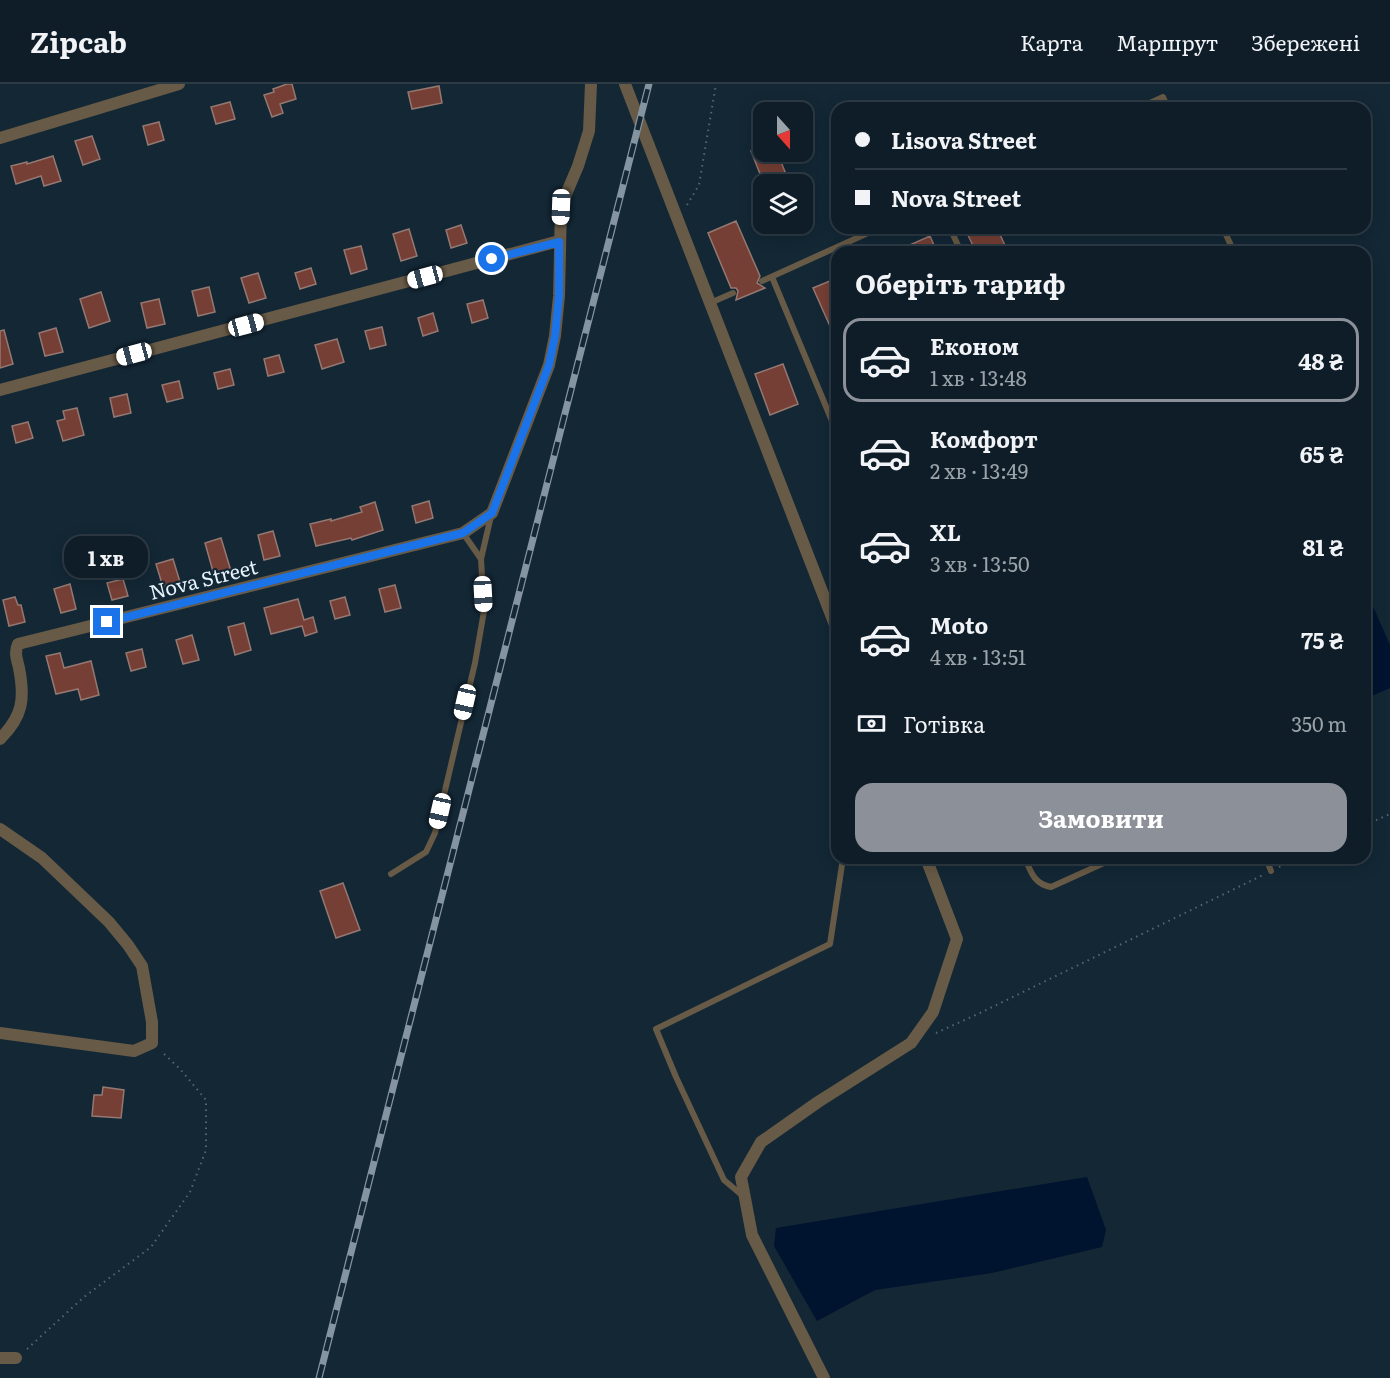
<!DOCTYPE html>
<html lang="uk">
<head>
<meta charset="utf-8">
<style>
	body { margin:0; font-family:Literata,serif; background:#172630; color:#f1f3f6; height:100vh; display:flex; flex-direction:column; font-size:22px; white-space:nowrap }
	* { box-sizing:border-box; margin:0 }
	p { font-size:20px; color:#9ba2a8 }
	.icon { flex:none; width:33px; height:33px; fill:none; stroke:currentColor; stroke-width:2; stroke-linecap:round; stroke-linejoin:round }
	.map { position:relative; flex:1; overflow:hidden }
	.panel { position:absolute; left:831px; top:162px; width:540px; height:618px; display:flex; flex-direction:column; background:#0e1d28; border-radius:18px; box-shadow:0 3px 15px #0003,0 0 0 2px #2e3b45 }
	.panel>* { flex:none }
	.guide { position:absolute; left:831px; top:18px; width:540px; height:132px; border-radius:18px; box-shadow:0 3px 15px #0003,0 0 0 2px #2e3b45; display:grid; align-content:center; height:132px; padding:0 24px; background:#0e1d28 }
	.needle { width:39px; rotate:159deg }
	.tools { position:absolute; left:753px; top:18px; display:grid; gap:12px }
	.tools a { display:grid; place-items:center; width:60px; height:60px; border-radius:12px; background:#0e1d28; box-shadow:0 3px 15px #0003,0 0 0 2px #2e3b45; font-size:30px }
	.end { position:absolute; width:27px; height:27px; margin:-14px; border:8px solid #1a73e8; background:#fff; box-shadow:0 0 0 3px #fff }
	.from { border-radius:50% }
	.bubble { position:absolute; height:42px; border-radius:18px; background:#0e1d28; box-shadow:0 3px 15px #0003,0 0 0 2px #2e3b45; font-size:20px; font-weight:700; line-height:42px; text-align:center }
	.car { position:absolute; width:18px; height:36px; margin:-18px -9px; border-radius:8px; box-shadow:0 0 4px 2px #0007; background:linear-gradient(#fff 24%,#345 0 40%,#fff 0 76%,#345 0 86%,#fff 0) }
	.guide b { display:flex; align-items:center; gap:21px; height:57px; font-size:22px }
	.guide b+b { border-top:2px solid #2e3b45 }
	.guide i { width:15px; height:15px; background:#f1f3f6 }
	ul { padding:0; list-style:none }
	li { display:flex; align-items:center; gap:18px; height:84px; margin:0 12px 9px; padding:0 12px; border:3px solid transparent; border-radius:18px }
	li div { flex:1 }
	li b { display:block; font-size:22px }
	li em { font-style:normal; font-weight:700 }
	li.active { border-color:#8c9099 }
	li>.icon { width:54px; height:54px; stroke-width:1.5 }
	h2 { padding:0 24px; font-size:27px; line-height:72px }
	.pay { display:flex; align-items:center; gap:15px; height:66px; padding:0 24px; font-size:22px }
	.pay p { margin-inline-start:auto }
	.button { display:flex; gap:12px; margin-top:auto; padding:12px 24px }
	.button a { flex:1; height:69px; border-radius:18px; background:#8c9099; color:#fff; font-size:24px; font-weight:700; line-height:69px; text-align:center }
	header { display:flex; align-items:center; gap:36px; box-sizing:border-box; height:84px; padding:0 30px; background:#0e1d28; border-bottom:2px solid #2e3b45 }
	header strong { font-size:28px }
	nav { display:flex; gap:33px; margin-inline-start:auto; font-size:21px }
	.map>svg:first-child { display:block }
</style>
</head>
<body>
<header>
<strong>Zipcab</strong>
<nav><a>Карта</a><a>Маршрут</a><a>Збережені</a></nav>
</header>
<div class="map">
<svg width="1390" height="1294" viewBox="0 0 1390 1294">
	<rect width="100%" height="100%" fill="#132735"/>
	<path fill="#00132f" d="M1367 509 1390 561V604L1365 615V510Z
		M1087 1093 1106 1146 1102 1163 992 1189 875 1206 817 1237 774 1162 776 1144Z"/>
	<path fill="#753f35" stroke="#947872" stroke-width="1.5" d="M287 0H292L296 15 280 20 283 29 272 33 264 11 274 8 273 5Z
		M439 2 442 19 412 25 408 8Z
		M230 18 235 35 216 40 211 23Z
		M159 38 164 56 148 61 143 42Z
		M92 52 100 75 83 81 75 57Z
		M764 62V68H777L790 100H764L751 67Z
		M53 72 61 97 44 102 41 92 16 100 11 82 27 78V80Z
		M736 137 760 192 757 199 765 204 736 216 738 207 736 204H731L708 149Z
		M461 141 467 159 451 164 446 146Z
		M974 144H997L1008 168H976L966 147Z
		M409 145 417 172 401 177 393 150Z
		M930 152 937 168H894Z
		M361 162 367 185 351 190 344 166Z
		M311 184 316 200 300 205 295 189Z
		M258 189 266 214 249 219 241 194Z
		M837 194V258L813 204Z
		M209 203 215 228 198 232 192 207Z
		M101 208 110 237 89 244 80 215Z
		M159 215 165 240 147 244 141 219Z
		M483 216 488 234 472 239 467 220Z
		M433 229 438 247 423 252 418 234Z
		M382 243 386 261 370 265 365 247Z
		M56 244 63 268 45 272 39 249Z
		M4 246 13 280 0 284V247Z
		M337 255 344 278 322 285 315 261Z
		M279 271 284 288 268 292 264 275Z
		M783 280 798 320 770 331 755 290Z
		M230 285 234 301 218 305 214 289Z
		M179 297 183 314 167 318 162 301Z
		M127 310 131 329 114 333 110 314Z
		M77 324 84 351 63 357 57 337 65 335 63 327Z
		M28 338 33 354 16 359 12 342Z
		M429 417 433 434 416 439 412 422Z
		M375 418 383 446 352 456 351 454 316 462 310 440 331 435V437L362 428 360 423Z
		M273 447 280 472 264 476 258 451Z
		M221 454 231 487 214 491 205 459Z
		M173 475 180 498 163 503 156 480Z
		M123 495 128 512 112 516 107 499Z
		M70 500 76 525 61 529 54 505Z
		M395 501 401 524 385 528 379 505Z
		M15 513 18 521H21L25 538 9 542 3 516Z
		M345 513 350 531 335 535 330 517Z
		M298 515 304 536 313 533 317 548 305 552 302 542 271 550 264 524Z
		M244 539 251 566 235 571 228 543Z
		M192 551 199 576 183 580 176 556Z
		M142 565 146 583 131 587 126 569Z
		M60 569 64 584 91 577 99 611 81 616 78 605 56 610 46 572Z
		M343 799 360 846 336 854 320 807Z
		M103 1003 124 1006 121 1034 92 1032 94 1011H102Z"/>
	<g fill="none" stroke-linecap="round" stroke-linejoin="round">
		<path stroke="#566774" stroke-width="2" stroke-dasharray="1.5 4.5" stroke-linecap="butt" d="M687 121 699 101 716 0
			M1365 741 1390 730
			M1279 783 1298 774
			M936 949 980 929 1263 791
			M27 1265 84 1213 151 1163 190 1108 206 1066V1016L181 986 161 967"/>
		<path stroke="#675a46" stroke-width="6" d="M1139 24 1163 13 1168 24
			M950 144 961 168
			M1223 144 1234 168
			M772 193 837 349
			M762 197 879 144
			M710 219 733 209
			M463 449 481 475
			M1025 774C1031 788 1034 800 1051 803L1115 774
			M1266 774 1271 787
			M391 790 426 768 435 749 475 579 484 527 481 475 491 432
			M743 1112 724 1096 676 993 656 945 830 860 843 774"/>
		<path stroke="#675a46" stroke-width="12" d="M625 0 837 546
			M0 54 179 0
			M0 306 559 157
			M0 655C23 632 25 615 19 584 17 575 14 569 18 560L463 449 492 429 549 281 555 252 559 212 561 122 578 82 589 47 591 0
			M0 745 42 774 109 838 128 861 142 882 152 938V959L134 967 0 949
			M0 1274H16
			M824 1294 752 1151 741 1093 761 1058 818 1018 911 959 933 928 957 855 926 774"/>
		<g stroke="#8494a0" stroke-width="7">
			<path id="rail" d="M319 1294 649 0"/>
		</g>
		<use href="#rail" stroke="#132735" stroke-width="4.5" stroke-dasharray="14" stroke-linecap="butt"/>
	</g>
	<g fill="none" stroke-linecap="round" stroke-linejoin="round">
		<path stroke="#1a73e8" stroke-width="8" d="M107 538 463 449 492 429 549 281 555 252 559 212V158L492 175"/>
	</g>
	<g text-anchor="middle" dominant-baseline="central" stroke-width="4.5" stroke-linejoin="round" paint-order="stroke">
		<g font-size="20" fill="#e6f2fc" stroke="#132735">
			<text transform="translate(203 494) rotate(-14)">Nova Street</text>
		</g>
	</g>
</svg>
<div class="tools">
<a><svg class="needle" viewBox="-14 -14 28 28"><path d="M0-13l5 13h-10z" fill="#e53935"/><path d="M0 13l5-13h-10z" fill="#9ba2a8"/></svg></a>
<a><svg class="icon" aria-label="layers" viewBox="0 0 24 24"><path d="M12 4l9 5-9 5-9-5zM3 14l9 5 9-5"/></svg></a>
</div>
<i class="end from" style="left:492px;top:175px"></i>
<i class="end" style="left:107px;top:538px"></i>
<div class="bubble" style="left:64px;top:452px;width:84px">1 хв</div>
<i class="car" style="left:561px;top:123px;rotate:182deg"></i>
<i class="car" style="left:425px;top:193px;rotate:255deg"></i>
<i class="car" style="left:246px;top:241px;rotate:75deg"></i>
<i class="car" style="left:134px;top:270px;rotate:255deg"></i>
<i class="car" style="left:483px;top:510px;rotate:177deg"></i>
<i class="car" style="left:465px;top:618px;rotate:193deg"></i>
<i class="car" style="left:440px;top:727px;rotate:193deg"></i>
<div class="guide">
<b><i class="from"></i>Lisova Street</b>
<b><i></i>Nova Street</b>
</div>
<section class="panel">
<h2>Оберіть тариф</h2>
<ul>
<li class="active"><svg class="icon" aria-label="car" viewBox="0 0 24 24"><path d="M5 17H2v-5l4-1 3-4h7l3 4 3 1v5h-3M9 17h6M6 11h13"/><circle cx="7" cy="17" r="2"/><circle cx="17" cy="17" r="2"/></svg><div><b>Економ</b><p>1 хв · 13:48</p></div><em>48 ₴</em></li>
<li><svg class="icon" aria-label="car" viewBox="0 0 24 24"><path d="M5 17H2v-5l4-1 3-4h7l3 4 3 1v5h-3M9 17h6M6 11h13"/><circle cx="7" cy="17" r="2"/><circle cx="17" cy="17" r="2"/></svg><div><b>Комфорт</b><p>2 хв · 13:49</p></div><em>65 ₴</em></li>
<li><svg class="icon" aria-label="car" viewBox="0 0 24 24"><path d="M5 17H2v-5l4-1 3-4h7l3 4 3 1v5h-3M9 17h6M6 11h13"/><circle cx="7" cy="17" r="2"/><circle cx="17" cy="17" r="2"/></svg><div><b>XL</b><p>3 хв · 13:50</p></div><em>81 ₴</em></li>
<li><svg class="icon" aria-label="car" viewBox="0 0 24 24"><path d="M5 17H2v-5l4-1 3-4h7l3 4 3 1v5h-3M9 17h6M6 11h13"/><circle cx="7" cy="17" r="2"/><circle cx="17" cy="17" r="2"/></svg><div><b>Moto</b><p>4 хв · 13:51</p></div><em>75 ₴</em></li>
</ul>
<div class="pay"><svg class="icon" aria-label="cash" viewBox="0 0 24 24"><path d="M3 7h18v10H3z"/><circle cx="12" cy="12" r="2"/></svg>Готівка<p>350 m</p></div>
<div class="button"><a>Замовити</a></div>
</section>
</div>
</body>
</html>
